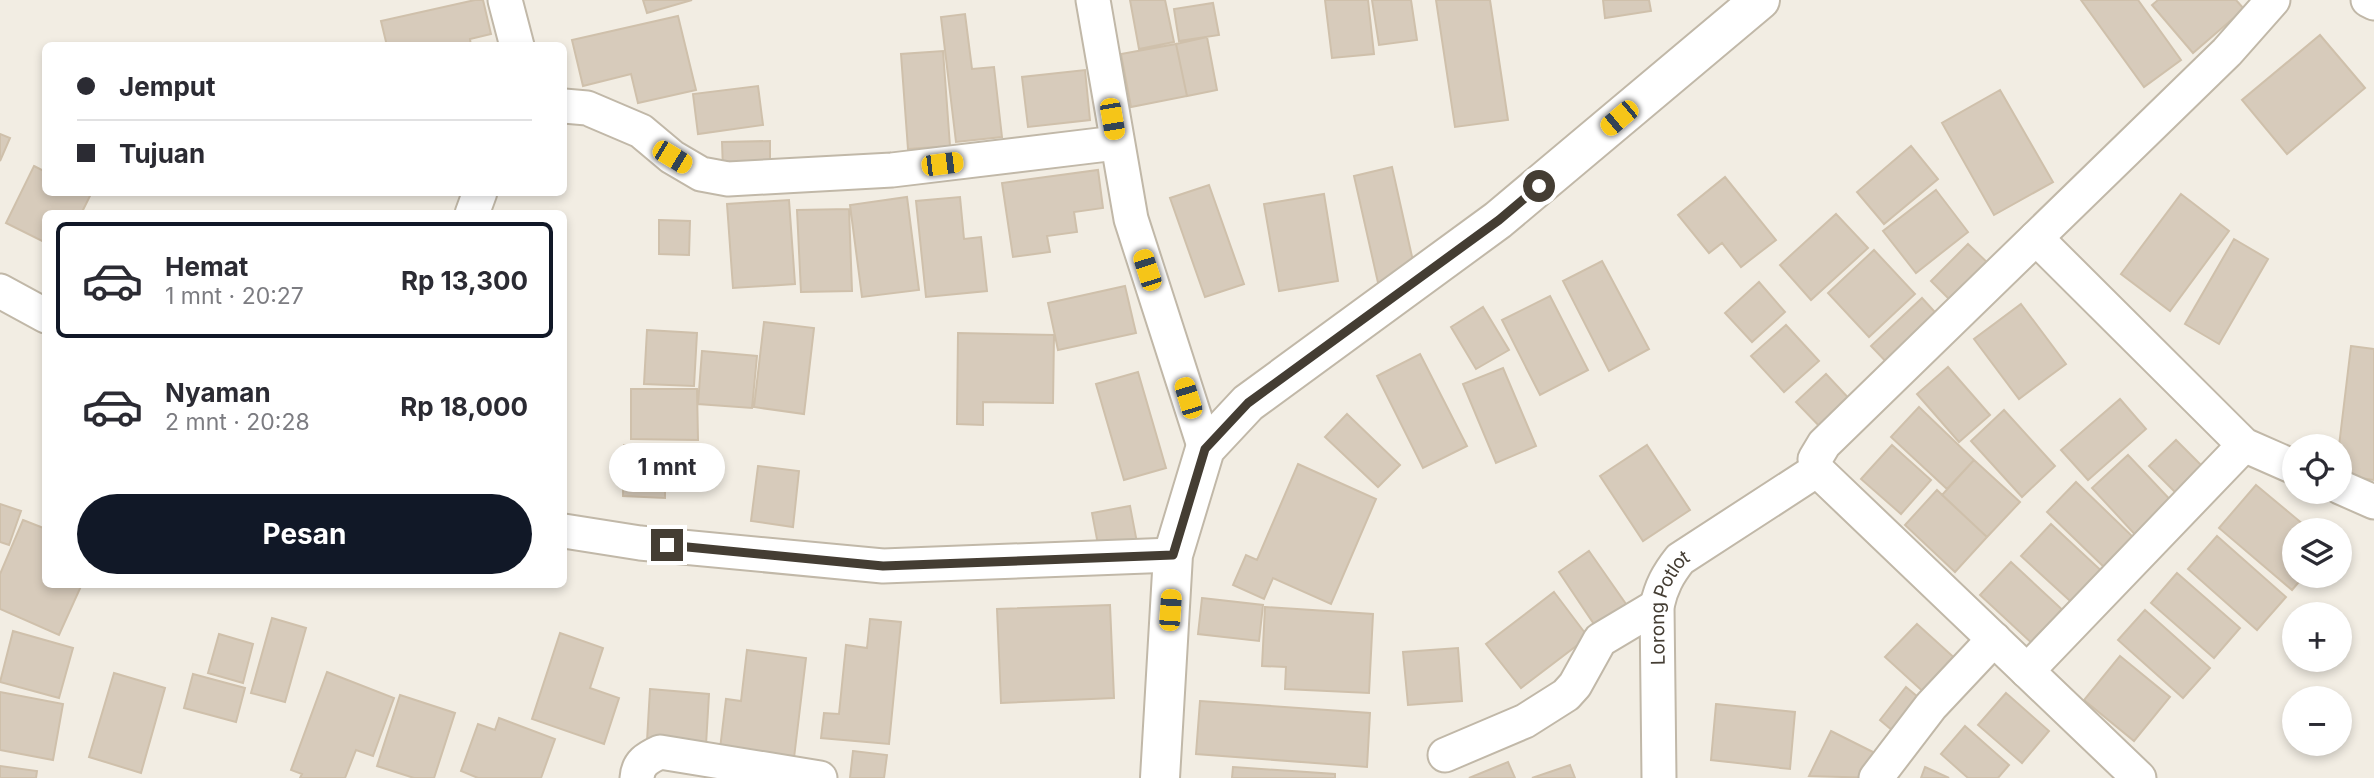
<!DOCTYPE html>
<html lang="id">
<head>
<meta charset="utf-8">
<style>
	body { margin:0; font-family:Inter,sans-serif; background:#f7f7f7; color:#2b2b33; height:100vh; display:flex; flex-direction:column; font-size:26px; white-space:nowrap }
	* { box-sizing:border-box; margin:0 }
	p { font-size:23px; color:#7c7c81 }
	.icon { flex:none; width:38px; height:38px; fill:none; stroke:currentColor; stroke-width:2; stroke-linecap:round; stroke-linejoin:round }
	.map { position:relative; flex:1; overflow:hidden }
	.drawer { position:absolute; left:42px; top:210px; width:525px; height:378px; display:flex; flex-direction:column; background:#fff; border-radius:10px; box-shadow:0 4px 10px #0003 }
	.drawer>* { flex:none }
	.banner { position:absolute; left:42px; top:42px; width:525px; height:154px; border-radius:10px; box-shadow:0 4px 10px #0003; display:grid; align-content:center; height:154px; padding:0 35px; background:#fff }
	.tools { position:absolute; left:2282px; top:434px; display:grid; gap:14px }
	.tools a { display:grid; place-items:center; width:70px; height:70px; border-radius:50%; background:#fff; box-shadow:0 4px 10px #0003; font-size:35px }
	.end { position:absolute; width:32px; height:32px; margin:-16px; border:9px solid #443d33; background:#fff; box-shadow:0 0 0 4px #fff }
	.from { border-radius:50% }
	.bubble { position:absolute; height:49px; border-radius:24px; background:#fff; box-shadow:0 4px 10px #0003; font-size:23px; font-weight:700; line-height:49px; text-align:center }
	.car { position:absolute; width:21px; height:42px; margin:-21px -10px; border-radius:9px; box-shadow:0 0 5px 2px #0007; background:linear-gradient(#f5c518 24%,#345 0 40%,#f5c518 0 76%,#345 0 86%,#f5c518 0) }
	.banner b { display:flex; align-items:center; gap:24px; height:66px; font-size:26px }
	.banner b+b { border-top:2px solid #e1e1e2 }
	.banner i { width:18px; height:18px; background:#2b2b33 }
	ul { padding:12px 0 0; list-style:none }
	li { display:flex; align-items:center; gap:21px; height:116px; margin:0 14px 10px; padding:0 21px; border:4px solid transparent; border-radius:10px }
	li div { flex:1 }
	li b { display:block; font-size:26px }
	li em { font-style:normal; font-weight:700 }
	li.selected { border-color:#111827 }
	li>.icon { width:63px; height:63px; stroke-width:1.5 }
	.cta { display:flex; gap:14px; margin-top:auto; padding:14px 35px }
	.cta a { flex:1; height:80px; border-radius:42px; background:#111827; color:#fff; font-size:28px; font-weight:700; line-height:80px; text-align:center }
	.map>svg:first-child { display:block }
</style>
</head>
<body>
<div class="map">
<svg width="2374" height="778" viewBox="0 0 2374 778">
	<rect width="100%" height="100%" fill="#f2ede3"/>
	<path fill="#d7cbbb" stroke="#cfc0ab" stroke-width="2" d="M475 0H483L491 34 470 39 471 46H387L381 21Z
		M643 0H692L647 13Z
		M1130 0H1165L1174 42 1139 49Z
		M1325 0H1368L1374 54 1332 58Z
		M1372 0H1411L1417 40 1379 45Z
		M1436 0H1490L1508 120 1455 127Z
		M1603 0H1649L1651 11 1605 18Z
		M2081 0H2138L2181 60 2144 87Z
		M2158 0H2236L2244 9 2193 53 2152 5Z
		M1213 3 1219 35 1179 41 1174 9Z
		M965 14 972 69 994 67 1002 137 956 142 941 17Z
		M678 16 696 90 638 103 631 74 583 86 572 40Z
		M2320 35 2365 88 2287 154 2242 100Z
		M1207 37 1217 90 1187 96 1176 44Z
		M1176 44 1187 96 1131 107 1121 54Z
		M943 51 950 146 908 149 901 54Z
		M1085 70 1090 120 1028 127 1022 77Z
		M758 86 763 125 698 134 693 94Z
		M2000 90 2053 182 1994 215 1942 123Z
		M0 134 10 138 0 161Z
		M770 141V168L723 169 722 142Z
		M1911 146 1938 179 1884 224 1857 192Z
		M34 166 46 172V192L91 194 81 214H46V243L6 223Z
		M1392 167 1417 279 1379 287 1354 176Z
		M1098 170 1103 208 1074 212 1077 232 1047 236 1050 252 1013 257 1002 183Z
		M1725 177 1776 240 1741 267 1722 243 1709 253 1678 215Z
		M1209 185 1244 284 1205 297 1170 198Z
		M1936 190 1968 232 1916 273 1883 231Z
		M1324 194 1338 281 1279 291 1264 204Z
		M2181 194 2229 231 2170 311 2121 274Z
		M907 197 919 290 862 297 850 205Z
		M960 197 964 239 981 237 987 291 926 297 916 201Z
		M789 200 795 284 733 288 727 204Z
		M849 209 852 291 801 292 797 210Z
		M1836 214 1868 248 1811 300 1780 265Z
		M659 220 690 221 689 255 659 254Z
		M2234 239 2268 259 2219 344 2185 324Z
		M1968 244 1993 268 1956 306 1931 281Z
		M1874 250 1915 294 1869 337 1828 293Z
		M1602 261 1649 349 1609 371 1563 281Z
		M1759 282 1785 312 1752 342 1725 313Z
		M1125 286 1136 333 1058 350 1048 303Z
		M1550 296 1588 370 1540 395 1502 320Z
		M1922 298 1944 322 1894 370 1871 346Z
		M2021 304 2066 364 2019 399 1974 339Z
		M1483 307 1509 350 1476 369 1451 327Z
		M764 322 814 328 804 414 754 407Z
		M1786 325 1819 361 1784 392 1751 356Z
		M647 330 697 333 694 386 644 384Z
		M958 333 1054 335 1053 403 983 402V425L957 424Z
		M2351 346 2374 349V480L2340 475 2339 446Z
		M702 351 757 356 752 408 698 404Z
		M1420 354 1467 446 1423 468 1377 376Z
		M1948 367 1990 415 1959 442 1917 394Z
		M1503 368 1536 446 1496 463 1463 384Z
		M1138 372 1166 468 1124 480 1096 384Z
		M1826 374 1855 405 1826 433 1796 402Z
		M631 389H697L698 440 631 439Z
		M2120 399 2146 429 2088 480 2061 450Z
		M1919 407 1974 460 1947 489 1891 437Z
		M2004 410 2055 466 2022 497 1971 441Z
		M1347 414 1400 465 1378 487 1325 437Z
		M2176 440 2210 474 2183 500 2149 466Z
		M624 445 688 448 687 479 665 478V498L623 496Z
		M1647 445 1690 510 1643 541 1600 476Z
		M1892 445 1931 480 1901 514 1861 479Z
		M2128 455 2177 507 2141 541 2092 488Z
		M1974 460 2020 502 1987 537 1942 495Z
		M1298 464 1376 499 1331 604 1273 578 1264 599 1233 585 1246 555 1257 560Z
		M758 466 799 471 793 527 751 521Z
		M2076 482 2135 539 2106 569 2047 512Z
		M2256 485 2310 530H2294V576H2304L2292 590 2219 528Z
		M1937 490 1987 537 1955 572 1905 525Z
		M0 504 21 511 9 545 0 542Z
		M1130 506 1138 548 1100 555 1092 513Z
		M23 520 46 529V584H82L59 635 0 609V574Z
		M2051 524 2108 577 2079 609 2021 556Z
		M2217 536 2286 597 2257 630 2188 569Z
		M1589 551 1633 614 1602 636 1559 572Z
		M2011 562 2068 615 2037 648 1980 595Z
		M2177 573 2240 628 2214 658 2151 603Z
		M1554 592 1588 637 1521 688 1486 644Z
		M1202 598 1263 605 1259 641 1198 634Z
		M1110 605 1114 698 1001 703 997 609Z
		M1265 607 1373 614 1369 693 1285 689 1286 667 1262 666Z
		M2145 610 2210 668 2183 698 2118 640Z
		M272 618 306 628 285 702 251 693Z
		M870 619 901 622 889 744 821 738 824 713 839 714 846 645 867 648Z
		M1917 624 1959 662 1928 696 1885 657Z
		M13 631 73 648 59 698 0 682Z
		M560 633 603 648 590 688 619 698 604 744 532 719Z
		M219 634 253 644 243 683 208 673Z
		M1458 648 1462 701 1408 705 1403 652Z
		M747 650 806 658 794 758 720 749 726 699 741 701Z
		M2120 656 2170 697 2134 741 2084 700Z
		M327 672 394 698 373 756 356 750 345 778H300L302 774 291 770Z
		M114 673 165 688 141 773 89 757Z
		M193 674 245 688 236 722 184 708Z
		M1906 687 1925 703 1899 736 1880 720Z
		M650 689 709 694 706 745 647 741Z
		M0 692 63 704 53 760 0 750Z
		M2006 693 2049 731 2022 763 1978 725Z
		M400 695 455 713 434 778H414L377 766Z
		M1200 701 1370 713 1367 767 1196 754Z
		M1716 704 1795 712 1790 769 1711 760Z
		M499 718 555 739 541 778H478L461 771 478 724 495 730Z
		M1965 726 2009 765 1998 778H1968L1941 754Z
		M1831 731 1885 758 1875 778 1809 776Z
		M853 751 887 755 884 778H850Z
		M1508 762 1515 778H1469Z
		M1570 765 1575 778H1532Z
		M0 766 37 771 36 778H0Z
		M1233 767 1335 774V778H1232Z
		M1925 767 1949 778H1921Z"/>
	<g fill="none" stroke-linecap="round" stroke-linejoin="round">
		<g stroke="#c1b8a8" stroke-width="37">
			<g id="minor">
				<path d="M505 0 517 46"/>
				<path d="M1093 0 1131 219 1205 449"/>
				<path d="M2368 0 2374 3"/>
				<path d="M564 106 587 108 641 131 672 157 701 174 728 179 892 170 1116 143"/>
				<path d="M472 214 480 192"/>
				<path d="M2036 238 2244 445 2294 467"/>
				<path d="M0 291 46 316"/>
				<path d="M2340 487 2374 502"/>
				<path d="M564 531 640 543 883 566 1173 555"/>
				<path d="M2027 671 2244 445"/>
				<path d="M1445 755 1525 721 1566 695 1575 685 1600 640 1657 606"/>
				<path d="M637 778C638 763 647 758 660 752L820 778"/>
				<path id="s1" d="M1659 778 1657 606C1661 587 1668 574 1680 559L1817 470"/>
				<path d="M1876 778 1931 706 1994 639"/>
				<path d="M2139 778 1817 470 1815 459 1824 444 2227 52 2273 0"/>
			</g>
		</g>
		<g stroke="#c1b8a8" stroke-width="42">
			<path id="tertiary" d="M1160 778 1173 555 1205 449 1248 403 1498 220 1760 0"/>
		</g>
		<use href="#minor" stroke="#fff" stroke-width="33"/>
		<use href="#tertiary" stroke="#fff" stroke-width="38"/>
	</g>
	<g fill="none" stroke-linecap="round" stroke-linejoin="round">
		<path stroke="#443d33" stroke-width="9" d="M667 545 883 566 1173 555 1205 449 1248 403 1499 220 1539 186"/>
	</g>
	<g text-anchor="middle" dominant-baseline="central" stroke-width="7" stroke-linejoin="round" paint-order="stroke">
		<g font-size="19" fill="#443d33" stroke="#fff">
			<text stroke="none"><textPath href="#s1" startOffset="173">Lorong Potlot</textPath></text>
		</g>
	</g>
</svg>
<div class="tools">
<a><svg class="icon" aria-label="locate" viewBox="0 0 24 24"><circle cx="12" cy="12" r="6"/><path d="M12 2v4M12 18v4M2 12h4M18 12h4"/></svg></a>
<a><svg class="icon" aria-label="layers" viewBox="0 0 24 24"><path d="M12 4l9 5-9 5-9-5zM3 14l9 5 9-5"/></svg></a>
<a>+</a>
<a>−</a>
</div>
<i class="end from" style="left:1539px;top:186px"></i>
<i class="end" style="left:667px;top:545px"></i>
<div class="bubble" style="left:609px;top:443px;width:116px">1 mnt</div>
<i class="car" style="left:1619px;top:118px;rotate:230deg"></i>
<i class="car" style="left:1112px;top:119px;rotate:170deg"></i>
<i class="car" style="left:672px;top:157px;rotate:121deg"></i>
<i class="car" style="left:942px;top:164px;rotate:83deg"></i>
<i class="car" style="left:1147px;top:270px;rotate:342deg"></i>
<i class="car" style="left:1188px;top:398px;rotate:343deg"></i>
<i class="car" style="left:1170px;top:610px;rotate:4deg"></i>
<div class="banner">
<b><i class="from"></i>Jemput</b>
<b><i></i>Tujuan</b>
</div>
<section class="drawer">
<ul>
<li class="selected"><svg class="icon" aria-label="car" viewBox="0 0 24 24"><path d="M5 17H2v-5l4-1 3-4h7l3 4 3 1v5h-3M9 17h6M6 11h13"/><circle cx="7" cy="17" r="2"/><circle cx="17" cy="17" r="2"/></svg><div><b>Hemat</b><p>1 mnt · 20:27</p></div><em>Rp 13,300</em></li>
<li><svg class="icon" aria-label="car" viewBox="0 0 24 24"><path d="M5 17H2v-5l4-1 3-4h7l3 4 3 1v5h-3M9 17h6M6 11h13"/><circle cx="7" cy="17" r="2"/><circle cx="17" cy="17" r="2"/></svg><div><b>Nyaman</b><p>2 mnt · 20:28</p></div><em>Rp 18,000</em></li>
</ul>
<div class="cta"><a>Pesan</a></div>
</section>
</div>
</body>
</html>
